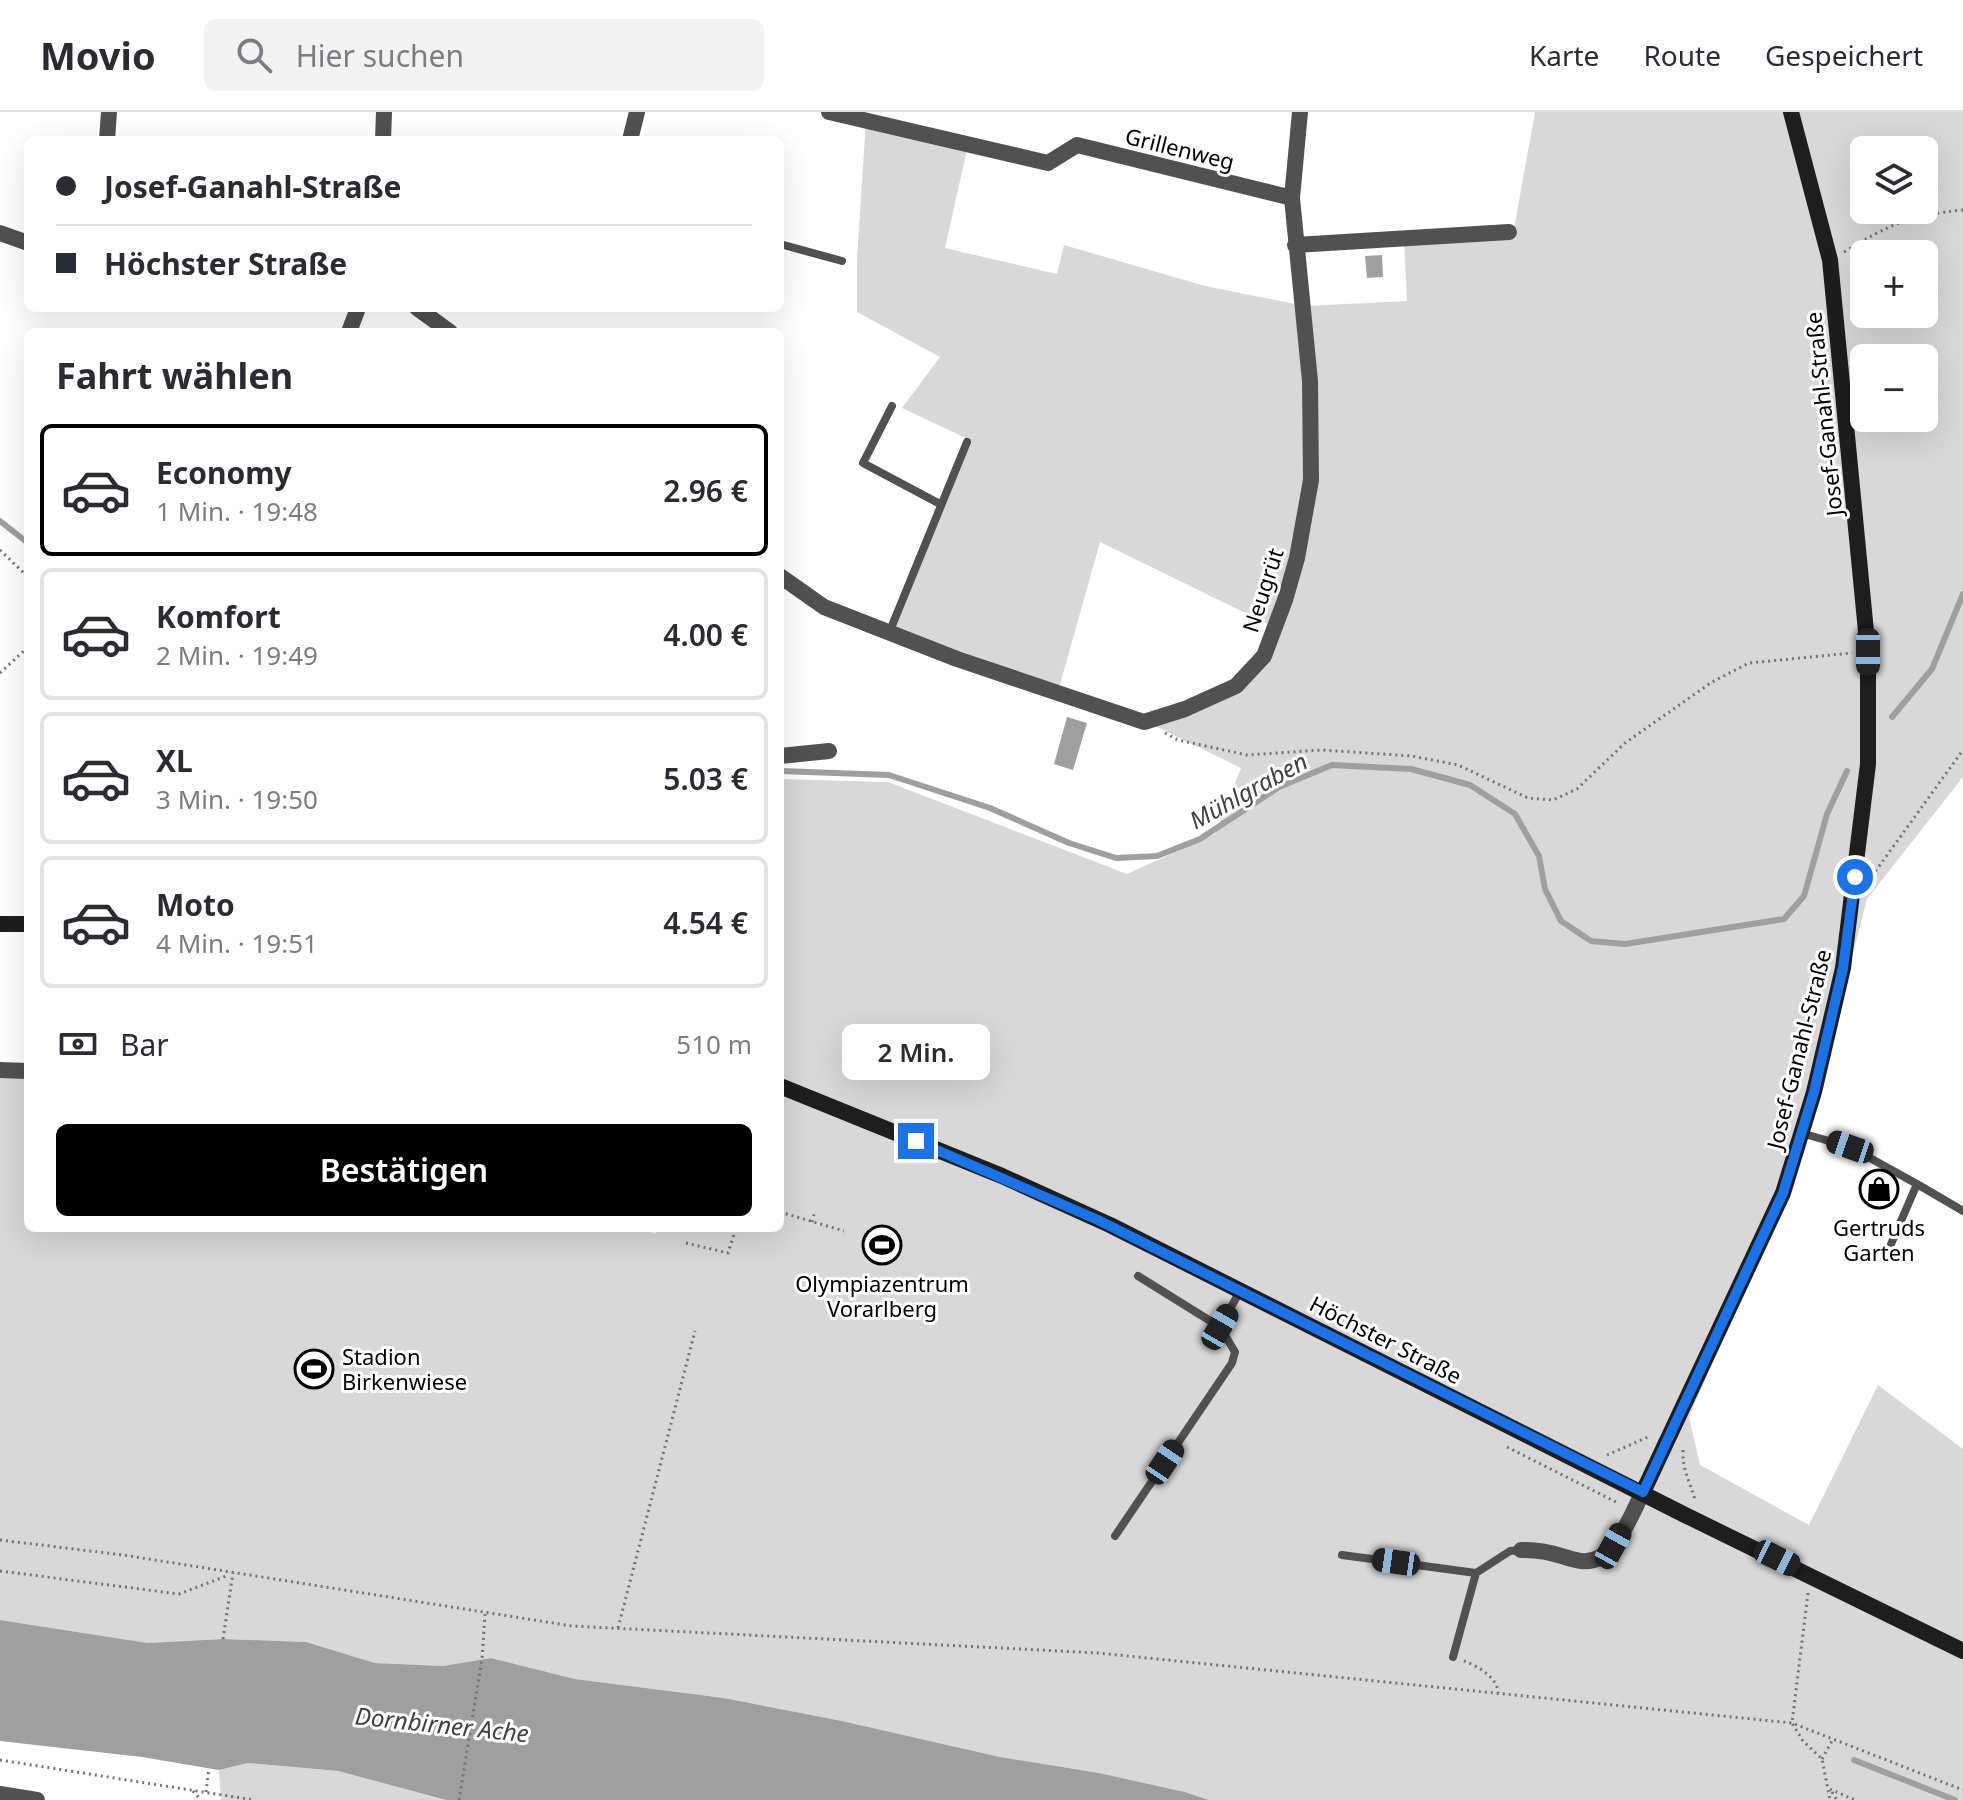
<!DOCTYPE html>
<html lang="de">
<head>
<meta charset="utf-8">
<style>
	body { margin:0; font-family:"Noto Sans",sans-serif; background:#f2f2f3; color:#2b2b33; height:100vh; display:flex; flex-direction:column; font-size:30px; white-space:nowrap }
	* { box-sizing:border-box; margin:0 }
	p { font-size:26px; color:#7c7c81 }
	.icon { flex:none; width:44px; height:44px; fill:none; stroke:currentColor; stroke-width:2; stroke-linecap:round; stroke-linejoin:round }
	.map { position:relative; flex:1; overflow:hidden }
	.drawer { position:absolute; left:24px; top:216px; width:760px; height:904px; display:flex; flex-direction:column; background:#fff; border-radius:12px; box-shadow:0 8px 32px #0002 }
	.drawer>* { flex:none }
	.top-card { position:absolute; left:24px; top:24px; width:760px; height:176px; border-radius:12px; box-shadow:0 8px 32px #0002; display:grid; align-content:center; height:176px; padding:0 32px; background:#fff }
	.fabs { position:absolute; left:1850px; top:24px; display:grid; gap:16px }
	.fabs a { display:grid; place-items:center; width:88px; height:88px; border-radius:12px; background:#fff; box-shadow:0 8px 32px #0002; font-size:40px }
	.end { position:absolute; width:36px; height:36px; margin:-18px; border:10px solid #1a73e8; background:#fff; box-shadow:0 0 0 4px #fff }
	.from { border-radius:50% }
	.bubble { position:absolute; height:56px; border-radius:12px; background:#fff; box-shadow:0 8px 32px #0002; font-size:26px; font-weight:600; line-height:56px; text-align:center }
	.car { position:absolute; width:24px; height:48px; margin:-24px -12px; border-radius:10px; box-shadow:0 0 6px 2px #0007; background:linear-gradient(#222 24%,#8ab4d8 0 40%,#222 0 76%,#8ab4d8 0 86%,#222 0) }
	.top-card b { display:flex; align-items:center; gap:28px; height:76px; font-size:30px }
	.top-card b+b { border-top:2px solid #e1e1e2 }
	.top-card i { width:20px; height:20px; background:#2b2b33 }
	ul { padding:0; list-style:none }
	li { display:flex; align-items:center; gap:24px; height:132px; margin:0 16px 12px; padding:0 16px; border:4px solid #e1e1e2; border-radius:12px }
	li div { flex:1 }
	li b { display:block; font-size:30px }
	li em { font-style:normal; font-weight:600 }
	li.current { border-color:#000 }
	li>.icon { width:72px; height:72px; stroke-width:1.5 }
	h2 { padding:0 32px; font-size:36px; line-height:96px }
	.pay { display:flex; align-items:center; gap:20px; height:88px; padding:0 32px; font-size:30px }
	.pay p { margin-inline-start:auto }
	.primary-button { display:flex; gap:16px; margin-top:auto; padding:16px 32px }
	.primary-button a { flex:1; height:92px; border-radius:12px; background:#000; color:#fff; font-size:32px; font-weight:600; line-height:92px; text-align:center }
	header { display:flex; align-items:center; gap:48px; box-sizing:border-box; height:112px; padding:0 40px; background:#fff; border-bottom:2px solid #e1e1e2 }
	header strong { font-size:38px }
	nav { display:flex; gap:44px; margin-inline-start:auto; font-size:28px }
	.search { width:560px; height:72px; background:#f2f2f3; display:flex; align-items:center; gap:20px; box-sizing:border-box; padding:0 28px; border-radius:12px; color:#7c7c81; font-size:30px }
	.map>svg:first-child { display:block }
</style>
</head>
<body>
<header>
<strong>Movio</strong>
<div class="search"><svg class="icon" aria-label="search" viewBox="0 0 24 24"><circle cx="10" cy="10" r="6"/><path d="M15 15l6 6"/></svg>Hier suchen</div>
<nav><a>Karte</a><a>Route</a><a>Gespeichert</a></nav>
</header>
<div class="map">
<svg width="1963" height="1688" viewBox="0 0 1963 1688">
	<rect width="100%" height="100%" fill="#fff"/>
	<path fill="#d8d8d8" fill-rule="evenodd" d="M1535 0H1963V665L1867 787 1805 1027 1786 1082 1689 1305 1700 1353 1809 1413 1878 1273 1963 1337V1688H1210L1185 1680 1099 1661 1000 1645 842 1609 724 1586 575 1567 491 1546 443 1554 375 1551 306 1530 223 1527 148 1531 0 1508V957L28 956V1116H645L655 1122 658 1116H780V667L888 670 1127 762 1215 722 1241 656 1149 611 1237 576 1278 517 1100 430 1059 576 893 517 970 328 902 296 940 245 857 200V147L866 9 968 33 945 136 1057 162 1064 133 1205 174 1305 194 1407 189 1404 128 1513 122ZM1864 38H1924V98H1864ZM1864 142H1924V202H1864ZM1864 246H1924V306H1864Z
		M248 1651 338 1659 446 1688H221L219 1658Z"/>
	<path fill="#9f9f9f" d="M1382 143 1383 165 1367 166 1365 144Z
		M1067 605 1087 611 1073 658 1054 652Z
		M0 1508 148 1531 223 1527 306 1530 375 1551 443 1554 491 1546 575 1567 724 1586 842 1609 1000 1645 1099 1661 1185 1680 1209 1688H446L338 1659 248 1651 219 1658 142 1645 0 1629Z"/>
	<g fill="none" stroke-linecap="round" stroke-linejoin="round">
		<path stroke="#9f9f9f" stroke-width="6" d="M0 409 28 431
			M1892 605 1932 557 1963 482
			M780 659 889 663 990 696 1069 731 1116 746 1157 744 1200 727 1279 675 1332 653 1411 657 1470 673 1515 702 1539 744 1545 777 1561 809 1591 829 1625 832 1784 807 1804 784 1827 702 1847 659
			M1854 1648 1955 1688"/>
		<path stroke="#737373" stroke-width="3" stroke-dasharray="2 4" stroke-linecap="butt" d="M1844 140C1890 112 1910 103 1963 98
			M0 438 28 465
			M0 561 28 535
			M1165 621 1178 628 1247 643 1322 638 1412 644 1458 653 1528 686 1553 688 1577 677 1625 631 1712 570 1749 551 1852 541
			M1872 764 1963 638
			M780 1100 844 1119
			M812 1110 815 1099
			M686 1131 728 1141 736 1116
			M1507 1335 1618 1391
			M1683 1338C1682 1358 1690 1369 1695 1388
			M1607 1343 1648 1325
			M0 1428 123 1443 572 1514 1098 1541 1792 1611 1963 1678
			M0 1459 179 1482 229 1463
			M1808 1481 1792 1611 1803 1629 1822 1647 1830 1688
			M618 1516 695 1219
			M223 1527 233 1461
			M1464 1549C1478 1554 1498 1566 1498 1581
			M1822 1647 1833 1627
			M0 1648 254 1688
			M1830 1677 1855 1688
			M193 1679 201 1688
			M206 1680 209 1656
			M1832 1680 1837 1688
			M459 1688 482 1547 485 1502"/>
		<path stroke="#515151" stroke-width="8" d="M780 132 842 149
			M892 294 863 351 940 392
			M889 521 967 330
			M1801 1021 1850 1035 1917 1072 1885 1146
			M1917 1072 1963 1099
			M1138 1164 1220 1215
			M1115 1424 1232 1251 1235 1240 1220 1215 1240 1179
			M1342 1443 1476 1461
			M1453 1545 1476 1461 1510 1439 1521 1438"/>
		<path stroke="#515151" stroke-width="16" d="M829 0 1048 51 1077 33 1292 86
			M107 28 109 0
			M383 28 384 0
			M630 28 637 0
			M0 121 28 131
			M1295 133 1509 120
			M417 196 450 220
			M349 220 358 196
			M780 464 824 495 957 547 1144 610 1185 597 1236 574 1264 544 1285 488 1297 446 1311 368 1310 269 1292 86 1300 0
			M780 644 829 639
			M0 958 28 959
			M1521 1438C1541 1437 1557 1443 1576 1448 1613 1458 1629 1406 1643 1380
			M0 1682 37 1688"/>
		<path stroke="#1e1e1e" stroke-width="16" d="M0 812H28
			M780 974 1002 1064 1110 1113 1687 1404 1963 1539
			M1643 1380 1783 1081 1814 980 1843 856 1868 652V540L1830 148 1791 0"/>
	</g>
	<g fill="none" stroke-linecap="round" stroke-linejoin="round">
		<path stroke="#1a73e8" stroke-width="10" d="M916 1029 1098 1108 1643 1380 1783 1081 1814 980 1843 856 1855 765"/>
	</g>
	<defs>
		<g id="shop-ring" transform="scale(2)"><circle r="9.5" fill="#fff" stroke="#000" stroke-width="1.5"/><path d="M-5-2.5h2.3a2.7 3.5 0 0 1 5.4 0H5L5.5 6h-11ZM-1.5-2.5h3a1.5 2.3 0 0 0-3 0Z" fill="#000"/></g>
		<g id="stadium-ring" transform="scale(2)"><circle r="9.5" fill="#fff" stroke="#000" stroke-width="1.5"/><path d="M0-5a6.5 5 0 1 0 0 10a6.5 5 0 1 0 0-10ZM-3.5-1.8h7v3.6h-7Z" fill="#000"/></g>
	</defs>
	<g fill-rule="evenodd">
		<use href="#shop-ring" x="1879" y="1077"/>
		<use href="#stadium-ring" x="882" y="1133"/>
		<use href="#stadium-ring" x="314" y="1257"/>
	</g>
	<g text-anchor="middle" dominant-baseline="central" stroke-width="6" stroke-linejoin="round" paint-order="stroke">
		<g font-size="22" fill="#000" stroke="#fff">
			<text transform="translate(1180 36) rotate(14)">Grillenweg</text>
			<text transform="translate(1823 302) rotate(-96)">Josef-Ganahl-Straße</text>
			<text transform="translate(1262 478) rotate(-72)">Neugrüt</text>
			<text transform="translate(1798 937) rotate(-76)">Josef-Ganahl-Straße</text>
			<text transform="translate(1386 1227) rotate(27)">Höchster Straße</text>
		</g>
		<g font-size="22" fill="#000" stroke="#fff">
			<text x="1879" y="1115">Gertruds<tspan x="1879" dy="25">Garten</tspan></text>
			<text x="882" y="1171">Olympiazentrum<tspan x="882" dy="25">Vorarlberg</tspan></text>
			<text x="342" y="1244" text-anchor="start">Stadion<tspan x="342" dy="25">Birkenwiese</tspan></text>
		</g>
		<g font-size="24" font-style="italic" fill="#404040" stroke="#fff">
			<text transform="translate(1248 678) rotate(-29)">Mühlgraben</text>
			<text transform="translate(442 1612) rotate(6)">Dornbirner Ache</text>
		</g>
	</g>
</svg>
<div class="fabs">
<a><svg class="icon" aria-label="layers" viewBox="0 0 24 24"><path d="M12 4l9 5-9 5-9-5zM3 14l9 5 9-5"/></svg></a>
<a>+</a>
<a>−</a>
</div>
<i class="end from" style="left:1855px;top:765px"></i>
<i class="end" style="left:916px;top:1029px"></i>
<div class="bubble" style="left:842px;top:912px;width:148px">2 Min.</div>
<i class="car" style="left:1868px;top:540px;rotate:180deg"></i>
<i class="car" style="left:1850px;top:1035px;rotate:289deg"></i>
<i class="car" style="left:1220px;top:1215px;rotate:30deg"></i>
<i class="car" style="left:1165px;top:1350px;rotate:34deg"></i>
<i class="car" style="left:1613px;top:1434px;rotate:29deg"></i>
<i class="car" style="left:1777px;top:1446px;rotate:116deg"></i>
<i class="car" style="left:1396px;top:1450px;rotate:278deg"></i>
<div class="top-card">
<b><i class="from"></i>Josef-Ganahl-Straße</b>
<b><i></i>Höchster Straße</b>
</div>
<section class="drawer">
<h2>Fahrt wählen</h2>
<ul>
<li class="current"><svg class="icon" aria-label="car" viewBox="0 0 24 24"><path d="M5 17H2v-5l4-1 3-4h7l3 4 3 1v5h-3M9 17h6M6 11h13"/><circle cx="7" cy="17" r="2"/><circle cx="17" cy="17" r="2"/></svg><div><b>Economy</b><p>1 Min. · 19:48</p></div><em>2.96 €</em></li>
<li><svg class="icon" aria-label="car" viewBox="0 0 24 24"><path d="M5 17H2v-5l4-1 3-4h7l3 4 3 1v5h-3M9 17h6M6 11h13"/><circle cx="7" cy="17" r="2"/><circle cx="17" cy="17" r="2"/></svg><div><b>Komfort</b><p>2 Min. · 19:49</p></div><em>4.00 €</em></li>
<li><svg class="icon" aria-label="car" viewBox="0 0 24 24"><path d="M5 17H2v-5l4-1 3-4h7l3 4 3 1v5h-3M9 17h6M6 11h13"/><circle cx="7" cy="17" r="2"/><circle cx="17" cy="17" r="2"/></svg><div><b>XL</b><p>3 Min. · 19:50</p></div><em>5.03 €</em></li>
<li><svg class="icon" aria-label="car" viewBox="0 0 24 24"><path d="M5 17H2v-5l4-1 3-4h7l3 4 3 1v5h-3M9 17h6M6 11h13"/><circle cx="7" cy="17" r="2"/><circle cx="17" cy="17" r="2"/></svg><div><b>Moto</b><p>4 Min. · 19:51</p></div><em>4.54 €</em></li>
</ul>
<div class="pay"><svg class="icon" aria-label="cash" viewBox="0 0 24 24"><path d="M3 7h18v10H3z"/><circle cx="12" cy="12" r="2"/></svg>Bar<p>510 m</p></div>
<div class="primary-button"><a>Bestätigen</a></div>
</section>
</div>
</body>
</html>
